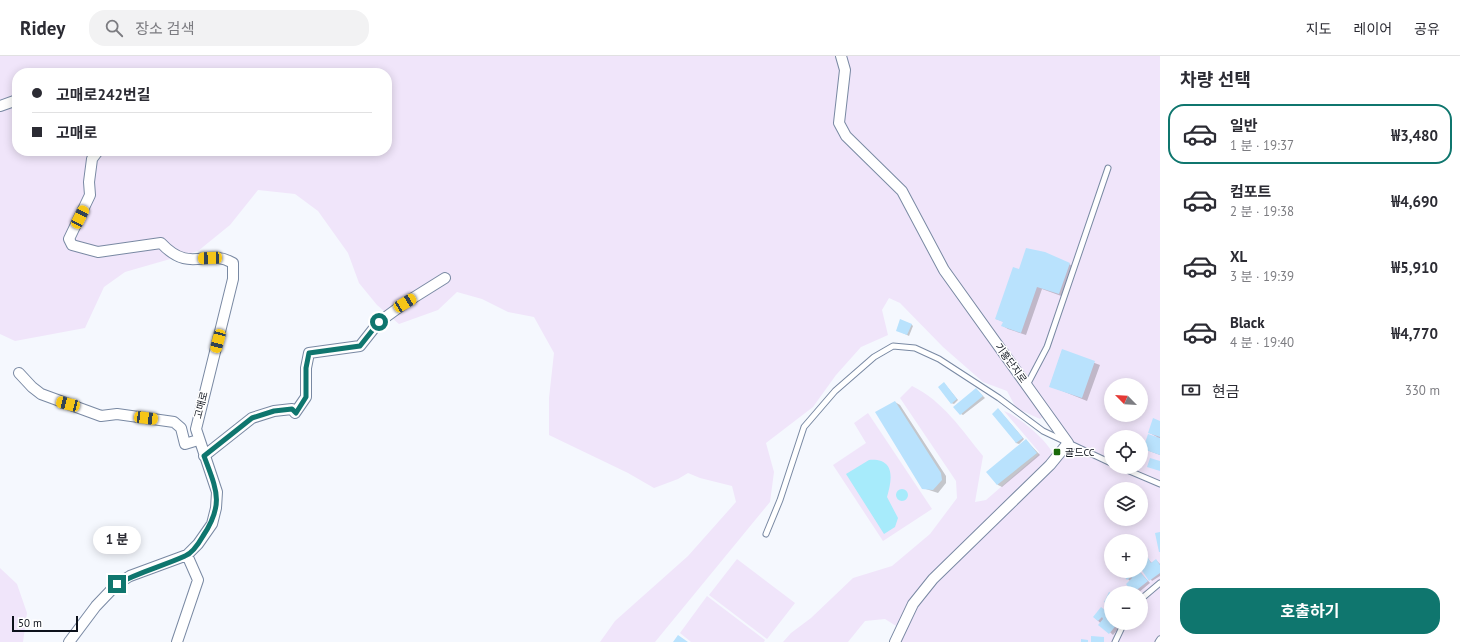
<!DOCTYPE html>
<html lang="ko">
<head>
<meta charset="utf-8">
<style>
	body { margin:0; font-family:"PT Sans","Noto Sans KR",sans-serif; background:#f2f2f3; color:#2b2b33; height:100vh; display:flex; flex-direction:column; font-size:15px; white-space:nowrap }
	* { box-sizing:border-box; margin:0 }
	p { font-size:13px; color:#7c7c81 }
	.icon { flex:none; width:22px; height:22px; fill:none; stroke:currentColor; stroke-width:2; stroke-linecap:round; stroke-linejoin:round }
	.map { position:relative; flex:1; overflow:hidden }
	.panel { display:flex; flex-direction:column; background:#fff; width:300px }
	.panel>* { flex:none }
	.guide { position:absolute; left:12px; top:12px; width:380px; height:88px; border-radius:16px; box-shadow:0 2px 10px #0003; display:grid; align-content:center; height:88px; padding:0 20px; background:#fff }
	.needle { width:26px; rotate:294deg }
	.fabs { position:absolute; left:1104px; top:322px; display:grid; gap:8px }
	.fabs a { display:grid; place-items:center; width:44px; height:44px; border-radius:50%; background:#fff; box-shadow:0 2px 10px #0003; font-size:20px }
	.scale { position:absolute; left:12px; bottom:10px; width:66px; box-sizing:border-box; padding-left:4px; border:2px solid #0c111b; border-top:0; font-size:11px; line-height:14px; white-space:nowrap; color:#0c111b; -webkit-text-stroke:3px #fff; paint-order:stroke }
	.end { position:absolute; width:18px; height:18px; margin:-9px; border:5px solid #0f766e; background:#fff; box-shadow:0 0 0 2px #fff }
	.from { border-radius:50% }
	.bubble { position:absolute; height:28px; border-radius:14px; background:#fff; box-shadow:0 2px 10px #0003; font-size:13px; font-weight:700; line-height:28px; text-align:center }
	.car { position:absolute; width:12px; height:24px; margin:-12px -6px; border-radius:5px; box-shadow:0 0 3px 1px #0007; background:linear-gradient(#f5c518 24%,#345 0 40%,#f5c518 0 76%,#345 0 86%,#f5c518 0) }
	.guide b { display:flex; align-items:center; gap:14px; height:38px; font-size:15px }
	.guide b+b { border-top:1px solid #e1e1e2 }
	.guide i { width:10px; height:10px; background:#2b2b33 }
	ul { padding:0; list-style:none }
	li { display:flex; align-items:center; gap:12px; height:60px; margin:0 8px 6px; padding:0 12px; border:2px solid transparent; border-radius:16px }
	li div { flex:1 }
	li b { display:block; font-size:15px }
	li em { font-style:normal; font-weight:700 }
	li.active { border-color:#0f766e }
	li>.icon { width:36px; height:36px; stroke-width:1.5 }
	h2 { padding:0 20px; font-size:18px; line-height:48px }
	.pay { display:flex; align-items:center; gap:10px; height:44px; padding:0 20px; font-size:15px }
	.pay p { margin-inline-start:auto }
	.primary-button { display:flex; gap:8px; margin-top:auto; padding:8px 20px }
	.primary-button a { flex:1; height:46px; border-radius:16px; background:#0f766e; color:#fff; font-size:16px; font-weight:700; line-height:46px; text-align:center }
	header { display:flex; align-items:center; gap:24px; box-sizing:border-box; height:56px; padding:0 20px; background:#fff; border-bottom:1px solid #e1e1e2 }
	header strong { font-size:19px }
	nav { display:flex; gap:22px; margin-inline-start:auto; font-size:14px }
	.search { width:280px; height:36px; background:#f2f2f3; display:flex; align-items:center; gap:10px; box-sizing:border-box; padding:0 14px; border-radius:16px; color:#7c7c81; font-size:15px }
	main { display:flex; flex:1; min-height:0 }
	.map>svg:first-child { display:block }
</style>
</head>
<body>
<header>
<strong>Ridey</strong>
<div class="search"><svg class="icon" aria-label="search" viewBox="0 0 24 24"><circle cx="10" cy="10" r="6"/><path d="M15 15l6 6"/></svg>장소 검색</div>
<nav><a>지도</a><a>레이어</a><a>공유</a></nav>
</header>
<main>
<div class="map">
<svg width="1160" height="586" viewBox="0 0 1160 586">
	<rect width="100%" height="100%" fill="#f5f8fe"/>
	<path fill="#f0e5fa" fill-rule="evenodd" d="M0 0H1160V586H895L901 573 885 563 865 565 848 586H783L791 577 811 562 853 522 892 510 930 478 957 442 956 425 900 342 912 330C943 345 962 374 983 400L975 446 986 444 1038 399 1039 396 1004 355C1017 359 1048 385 1053 398L1068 387 1047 358 1040 363 1016 352 1007 335 983 326 943 291 900 247 889 242 882 254 888 279 861 291 836 319 813 351 766 387 774 416 770 446 655 586H600L615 565 688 500 736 446 732 430 700 422 688 417 678 423 654 432 628 417 549 379V342L554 297 534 261 508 256 482 243 457 236 438 254 399 268 377 249 359 227 348 197 318 155 295 138 258 134 230 169 198 195 125 216 104 231 85 272 15 285 0 278ZM17 17H387V95H17ZM1111 329H1141V359H1111ZM1111 381H1141V411H1111ZM1111 433H1141V463H1111ZM1111 485H1141V515H1111ZM1111 537H1141V567H1111Z
		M868 357 932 453 883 485 833 409 866 387 854 367Z
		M737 503 795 547 767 583 709 539Z
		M0 512 17 528 27 557 23 586H0Z
		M707 540 765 584 764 586H691L680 577Z"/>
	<path fill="#a7ebfb" d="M869 404C896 402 892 424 887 441L898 462 895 471 884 478 846 418Z
		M896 439a6 6 0 1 1 12 0a6 6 0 1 1-12 0Z"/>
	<path fill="#0003" d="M1069 208 1074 211 1064 241 1042 233 1026 279 1008 273 1003 270 1004 266 996 263 1020 214Z
		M911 268 913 270 909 280 899 275Z
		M1062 295 1100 309 1087 345 1050 330Z
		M944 327 958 344 954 348 951 347Z
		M976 333 985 342 963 359 961 358Z
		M895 346 900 349 946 420V427L938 437 923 432Z
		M999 354 1024 383 1019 388 1016 387Z
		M1160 366V399L1144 393 1157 381 1150 377Z
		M1026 384 1040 399 1002 431 998 429 988 416Z
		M1147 502 1152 507 1156 504 1160 508V520L1152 525 1141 509V506Z
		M1129 515 1141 517 1150 527 1138 537H1135L1127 528 1130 525 1128 523Z
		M1111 555V567H1123L1113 579 1094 561Z"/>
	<path fill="#b9e2fd" d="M1026 192 1045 196 1070 207 1059 238 1037 231 1021 277 1001 270 1003 266 995 263 1013 211 1019 213Z
		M900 263 912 268 907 279 896 275Z
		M1062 293 1095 305 1082 342 1049 331Z
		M944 326 957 343 951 348 938 331Z
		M976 332 983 340 960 359 953 351Z
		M895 345 941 417 942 424 933 434 922 433 875 356Z
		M998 352 1023 382 1016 387 992 358Z
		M1153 362 1160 365V381L1148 377Z
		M1148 378 1160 382V399L1143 393Z
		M1026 383 1037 397 997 429 986 416Z
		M1150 402 1160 405V415L1147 411Z
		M1160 476V496H1159L1155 477Z
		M1147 500 1151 507 1156 503 1160 509V517L1149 525 1141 513V505Z
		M1127 515H1139L1148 525 1133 537 1126 528 1132 522 1131 521 1127 524 1123 519Z
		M1109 536 1111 537V553H1109L1111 549 1104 546Z
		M1101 551 1106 555 1109 552 1111 554V567H1118L1109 578 1098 569 1103 563 1102 561 1098 565 1093 561Z
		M678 579 688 586H673Z
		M1091 580 1104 581V586H1091Z
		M1081 583 1088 584V586H1081Z"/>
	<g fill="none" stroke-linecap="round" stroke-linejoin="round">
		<g stroke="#7989a3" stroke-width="7">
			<path id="service" d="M1027 329 1047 291 1108 112
				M1120 411 1160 428
				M766 478 780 444 804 371 835 335 874 301 893 290 915 292 939 303 999 342 1043 375 1111 407
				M1141 543 1160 527
				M1115 586 1124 567
				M1158 586 1160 583"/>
		</g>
		<g stroke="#7989a3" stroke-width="12">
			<path id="minor" d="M841 0 845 14 839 67 846 80 902 135 944 214 1068 387 1050 409 933 523 913 548 895 586
				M0 50 17 44
				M19 317 32 331 41 338 101 360 117 358 174 366 181 372 185 388 198 384
				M204 400 252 362 274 355 292 353 295 357 306 341V312L309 297 360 290 379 266 405 247 445 222
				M69 586 96 550 117 528 130 520 187 499 198 488 212 468 216 452 217 436 196 373 233 223V207C206 191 191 219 161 187L98 196 72 189 69 183 90 139 89 126 92 103 98 95
				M177 586 198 524 187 499"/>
		</g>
		<use href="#service" stroke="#fff" stroke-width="5"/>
		<use href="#minor" stroke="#fff" stroke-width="10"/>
	</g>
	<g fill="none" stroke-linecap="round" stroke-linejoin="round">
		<path stroke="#0f766e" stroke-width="5" d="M117 528C139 516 163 510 185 500 193 497 199 487 203 480 225 447 216 433 204 400L252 362 274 355 292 353 296 357 306 341V312L309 297 360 290 379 266"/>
	</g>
	<rect fill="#19690a" stroke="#fff" stroke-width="1.5" x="1053" y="392" width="8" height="8" rx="2"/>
	<g text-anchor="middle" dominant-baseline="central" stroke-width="3" stroke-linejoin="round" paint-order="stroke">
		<g font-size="10" fill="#0c111b" stroke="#fff">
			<text transform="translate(1011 307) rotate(54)">기흥단지로</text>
			<text transform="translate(201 349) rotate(-76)">고매로</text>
		</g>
		<g font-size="10" fill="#0c111b" stroke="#fff" text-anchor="start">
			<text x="1065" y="396">골드CC</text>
		</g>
	</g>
</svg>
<div class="fabs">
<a><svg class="needle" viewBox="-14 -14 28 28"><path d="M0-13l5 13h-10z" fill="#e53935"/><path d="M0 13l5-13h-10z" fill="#7c7c81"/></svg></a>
<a><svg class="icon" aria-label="locate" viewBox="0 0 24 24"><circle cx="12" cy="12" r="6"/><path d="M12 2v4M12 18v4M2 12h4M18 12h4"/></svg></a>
<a><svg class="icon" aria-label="layers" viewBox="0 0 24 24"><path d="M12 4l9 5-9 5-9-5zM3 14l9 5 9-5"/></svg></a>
<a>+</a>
<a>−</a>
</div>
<div class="scale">50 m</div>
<i class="end from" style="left:379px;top:266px"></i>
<i class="end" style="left:117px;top:528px"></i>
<div class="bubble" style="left:93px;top:470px;width:48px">1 분</div>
<i class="car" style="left:80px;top:161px;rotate:27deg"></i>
<i class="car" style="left:210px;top:202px;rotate:268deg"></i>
<i class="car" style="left:405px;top:247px;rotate:59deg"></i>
<i class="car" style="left:218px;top:285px;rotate:195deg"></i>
<i class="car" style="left:68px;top:348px;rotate:284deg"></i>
<i class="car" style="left:146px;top:362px;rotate:97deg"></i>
<div class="guide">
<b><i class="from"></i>고매로242번길</b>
<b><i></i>고매로</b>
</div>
</div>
<section class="panel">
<h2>차량 선택</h2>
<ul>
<li class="active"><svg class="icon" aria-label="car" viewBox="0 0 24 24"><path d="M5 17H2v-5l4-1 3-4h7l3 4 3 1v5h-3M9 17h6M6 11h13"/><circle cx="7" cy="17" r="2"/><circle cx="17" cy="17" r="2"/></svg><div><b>일반</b><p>1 분 · 19:37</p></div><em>₩3,480</em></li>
<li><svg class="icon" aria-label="car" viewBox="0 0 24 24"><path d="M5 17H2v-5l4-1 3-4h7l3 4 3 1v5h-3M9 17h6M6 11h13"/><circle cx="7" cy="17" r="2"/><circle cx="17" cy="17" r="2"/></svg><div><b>컴포트</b><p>2 분 · 19:38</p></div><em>₩4,690</em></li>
<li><svg class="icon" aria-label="car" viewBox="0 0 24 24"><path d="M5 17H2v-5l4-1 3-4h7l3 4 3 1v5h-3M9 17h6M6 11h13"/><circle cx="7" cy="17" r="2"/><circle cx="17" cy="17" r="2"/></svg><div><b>XL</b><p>3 분 · 19:39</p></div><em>₩5,910</em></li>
<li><svg class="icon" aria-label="car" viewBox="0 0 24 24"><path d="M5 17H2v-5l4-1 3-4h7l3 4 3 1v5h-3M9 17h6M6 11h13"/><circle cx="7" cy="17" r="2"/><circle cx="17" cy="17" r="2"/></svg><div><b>Black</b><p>4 분 · 19:40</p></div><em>₩4,770</em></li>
</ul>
<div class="pay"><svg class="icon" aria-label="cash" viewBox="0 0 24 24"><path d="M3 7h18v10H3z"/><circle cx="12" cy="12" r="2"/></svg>현금<p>330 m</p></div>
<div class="primary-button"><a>호출하기</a></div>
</section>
</main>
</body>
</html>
